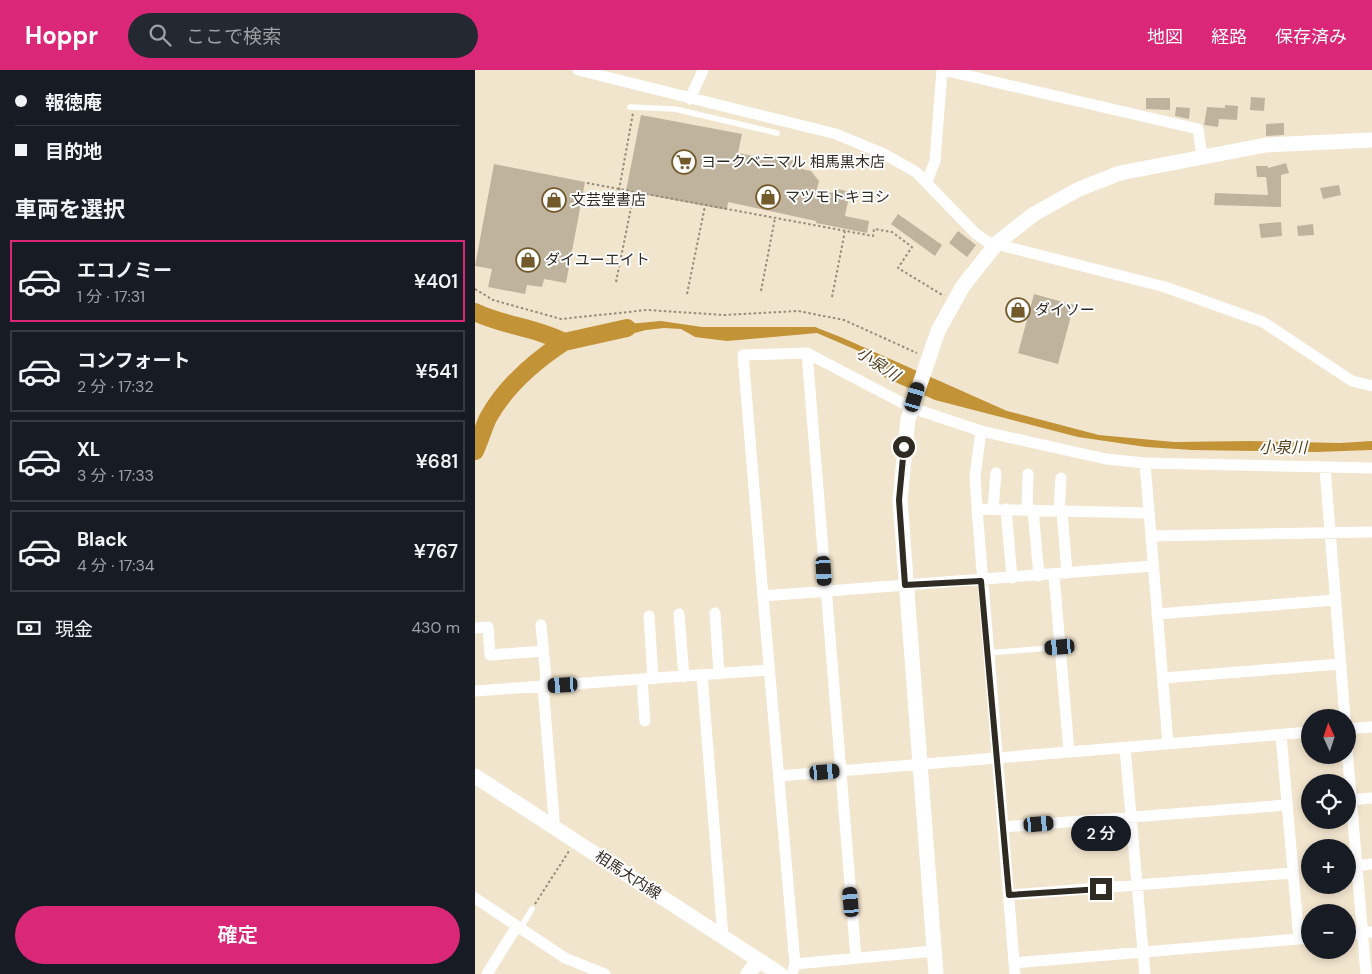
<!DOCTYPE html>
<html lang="ja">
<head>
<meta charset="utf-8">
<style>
	body { margin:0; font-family:"DM Sans","Noto Sans JP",sans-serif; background:#242831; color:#f1f3f6; height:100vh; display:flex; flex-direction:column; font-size:19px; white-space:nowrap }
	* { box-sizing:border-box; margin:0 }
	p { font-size:16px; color:#9ea1a6 }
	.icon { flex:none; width:28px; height:28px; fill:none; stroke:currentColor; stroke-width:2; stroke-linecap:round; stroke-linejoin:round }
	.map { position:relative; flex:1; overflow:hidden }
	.details { display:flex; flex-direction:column; background:#171b24; width:475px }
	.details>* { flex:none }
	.hud { display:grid; align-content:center; height:110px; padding:0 15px; background:#171b24 }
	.needle { width:32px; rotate:357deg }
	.fabs { position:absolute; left:826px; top:639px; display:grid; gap:10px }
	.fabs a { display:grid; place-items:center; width:55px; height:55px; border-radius:50%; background:#171b24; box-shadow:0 2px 8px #0003; font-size:25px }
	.end { position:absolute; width:22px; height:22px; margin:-11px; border:6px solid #302b22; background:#fff; box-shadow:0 0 0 2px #fff }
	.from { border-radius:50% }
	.bubble { position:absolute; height:35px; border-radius:18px; background:#171b24; box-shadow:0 2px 8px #0003; font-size:16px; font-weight:600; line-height:35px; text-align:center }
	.car { position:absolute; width:15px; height:30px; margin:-15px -8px; border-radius:6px; box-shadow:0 0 4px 1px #0007; background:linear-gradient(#222 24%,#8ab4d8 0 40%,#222 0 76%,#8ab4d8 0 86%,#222 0) }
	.hud b { display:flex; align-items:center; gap:18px; height:48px; font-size:19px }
	.hud b+b { border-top:1px solid #363941 }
	.hud i { width:12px; height:12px; background:#f1f3f6 }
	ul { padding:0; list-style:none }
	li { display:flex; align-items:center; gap:15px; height:82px; margin:0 10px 8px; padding:0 5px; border:2px solid #363941; border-radius:0px }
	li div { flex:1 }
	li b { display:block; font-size:19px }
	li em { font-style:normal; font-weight:600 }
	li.active { border-color:#db2777 }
	li>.icon { width:45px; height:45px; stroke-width:1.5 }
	h2 { padding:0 15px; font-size:22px; line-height:60px }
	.pay { display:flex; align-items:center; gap:12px; height:55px; padding:0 15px; font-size:19px }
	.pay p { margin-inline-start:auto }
	.button { display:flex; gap:10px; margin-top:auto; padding:10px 15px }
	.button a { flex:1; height:58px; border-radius:30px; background:#db2777; color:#fff; font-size:20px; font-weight:600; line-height:58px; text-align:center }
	header { display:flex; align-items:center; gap:30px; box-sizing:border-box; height:70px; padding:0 25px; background:#db2777; color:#fff }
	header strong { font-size:24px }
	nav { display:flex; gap:28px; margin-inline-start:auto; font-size:18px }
	.search { width:350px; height:45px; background:#242831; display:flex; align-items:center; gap:12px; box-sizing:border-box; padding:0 18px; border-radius:28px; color:#9ea1a6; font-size:19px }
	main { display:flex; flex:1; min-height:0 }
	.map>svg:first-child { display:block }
</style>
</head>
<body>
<header>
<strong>Hoppr</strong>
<div class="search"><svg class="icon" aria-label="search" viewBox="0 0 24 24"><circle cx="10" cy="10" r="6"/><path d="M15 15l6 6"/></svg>ここで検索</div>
<nav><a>地図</a><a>経路</a><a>保存済み</a></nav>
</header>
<main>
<section class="details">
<div class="hud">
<b><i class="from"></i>報徳庵</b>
<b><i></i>目的地</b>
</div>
<h2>車両を選択</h2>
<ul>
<li class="active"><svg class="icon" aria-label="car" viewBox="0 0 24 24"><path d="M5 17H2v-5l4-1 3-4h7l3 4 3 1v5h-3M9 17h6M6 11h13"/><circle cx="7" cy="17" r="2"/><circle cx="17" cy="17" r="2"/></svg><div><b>エコノミー</b><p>1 分 · 17:31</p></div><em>¥401</em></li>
<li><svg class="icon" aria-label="car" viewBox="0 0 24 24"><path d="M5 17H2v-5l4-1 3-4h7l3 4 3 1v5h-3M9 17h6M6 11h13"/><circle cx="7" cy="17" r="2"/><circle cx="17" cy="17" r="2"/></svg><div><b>コンフォート</b><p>2 分 · 17:32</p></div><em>¥541</em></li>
<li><svg class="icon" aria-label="car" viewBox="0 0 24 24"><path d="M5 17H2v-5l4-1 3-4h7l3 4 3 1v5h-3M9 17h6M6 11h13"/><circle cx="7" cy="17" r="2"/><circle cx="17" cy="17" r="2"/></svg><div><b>XL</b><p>3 分 · 17:33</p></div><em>¥681</em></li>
<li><svg class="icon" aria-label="car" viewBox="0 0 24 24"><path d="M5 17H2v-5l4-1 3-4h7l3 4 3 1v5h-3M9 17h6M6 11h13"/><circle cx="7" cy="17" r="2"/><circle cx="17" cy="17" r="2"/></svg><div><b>Black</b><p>4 分 · 17:34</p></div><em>¥767</em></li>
</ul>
<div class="pay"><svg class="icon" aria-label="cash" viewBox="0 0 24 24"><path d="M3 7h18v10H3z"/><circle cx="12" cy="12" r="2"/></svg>現金<p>430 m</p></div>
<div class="button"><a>確定</a></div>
</section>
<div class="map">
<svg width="897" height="904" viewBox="0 0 897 904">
	<rect width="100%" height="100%" fill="#f2e5ce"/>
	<path fill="#c29437" d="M186 251 227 257H340L368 268 532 341 624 365 699 372 775 371 865 373 897 371V380L842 382 717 380 671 377 603 367 460 330 409 307 386 282 342 263 252 271 220 267 206 259 189 258 171 260 129 271 130 256Z"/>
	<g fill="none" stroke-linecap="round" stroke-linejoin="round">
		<path stroke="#c29437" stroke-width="18" d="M0 242C29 256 60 257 89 272L152 258
			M0 381C5 370 8 359 13 348 30 317 60 291 89 272"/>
	</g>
	<path fill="#c0b39d" d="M776 27 790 28 789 41 775 40Z
		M671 28H695V40L671 39Z
		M750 35 763 36 762 50 744 49 743 57 729 55 732 37 750 38Z
		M701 37 715 38 714 49 700 46Z
		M166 45 267 64 263 83 289 88 290 84 328 93 327 99 336 101 344 111 342 119 358 123 359 118 375 122 370 146 394 151 392 163 341 153V151L253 132 252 140 151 121Z
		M809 53V65L791 66V54Z
		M811 93 814 103 806 105V137L739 135 740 123 793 125 791 107H782L781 96H793V98Z
		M19 94 110 112 91 213 69 209 67 217 52 215 50 224 13 217 17 199 0 196Z
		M864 115 866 125 848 129 845 118Z
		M423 144 467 175 460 186 416 154Z
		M806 152 807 166 786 168 784 154Z
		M838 154 839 165 823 166 822 156Z
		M483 161 501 175 492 187 474 173Z
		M559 224 599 235 583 294 543 283Z"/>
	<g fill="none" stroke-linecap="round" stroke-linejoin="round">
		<path stroke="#958c7b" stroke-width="2" stroke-dasharray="2.5 2.5" stroke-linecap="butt" d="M112 113 398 166 399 159 417 162 437 177 423 198 469 226
			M144 120 158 43
			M141 212 159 123
			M0 219 18 230 86 249 172 240 249 245 323 241 369 250 442 283
			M286 221 300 148
			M212 224 230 136
			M357 227 370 161
			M60 834 94 781"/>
		<path stroke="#fff" stroke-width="5.5" d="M155 37 200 39 302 63
			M513 583 585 577
			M45 859 57 839"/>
		<path stroke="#fff" stroke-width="11" d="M103 0 361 64 409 84 441 102 501 164 513 172 690 217 788 252 877 311 897 316
			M468 0 723 59 727 87
			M215 29 228 0
			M452 111 460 91 467 0
			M332 283 381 888
			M506 361 500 406 502 439 540 904
			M670 393 693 674
			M850 398 870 648
			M502 439 674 443
			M518 439 521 403
			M531 439 537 508
			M552 440 553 404
			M558 440 564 506
			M584 441 586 408
			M587 441 592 503
			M676 466 897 462
			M579 505 594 682
			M288 526 268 285 332 283 437 338 506 361 631 389 670 393 897 398
			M240 543 244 604
			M204 544 209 607
			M682 544 860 530
			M174 546 178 609
			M66 555 71 609 68 616 79 749 76 755
			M0 558 13 557 15 585 68 581
			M227 605 248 867
			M688 608 865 594
			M167 610 170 651
			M0 621 293 600
			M872 659 897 657
			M806 665 824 869
			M650 678 670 904
			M872 679 891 904
			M304 706 835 662
			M876 730 897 728
			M528 757 812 735
			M881 796 897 794
			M534 825 817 803
			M0 828 42 856 12 904
			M42 856 90 888 130 904
			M872 864 897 862
			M539 893 835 868
			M320 894 459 881
			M317 904 320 894 288 526 678 496"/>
		<path stroke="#fff" stroke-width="15" d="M0 706 305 904
			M273 904 284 890
			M461 904 425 430 433 349 463 261 488 216 522 173 559 144 604 119 645 103 791 75 897 70"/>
	</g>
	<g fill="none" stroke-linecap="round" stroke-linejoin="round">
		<path stroke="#302b22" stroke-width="6" d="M429 377 424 430 430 515 506 511 534 825 626 819"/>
	</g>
	<defs>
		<g id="supermarket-ring" transform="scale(1.25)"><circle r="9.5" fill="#fff" stroke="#735a2b" stroke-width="1.5"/><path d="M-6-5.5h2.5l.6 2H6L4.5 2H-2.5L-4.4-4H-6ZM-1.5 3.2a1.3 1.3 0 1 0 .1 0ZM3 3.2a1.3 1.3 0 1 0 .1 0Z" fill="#735a2b"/></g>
		<g id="shop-ring" transform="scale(1.25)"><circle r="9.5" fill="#fff" stroke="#735a2b" stroke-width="1.5"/><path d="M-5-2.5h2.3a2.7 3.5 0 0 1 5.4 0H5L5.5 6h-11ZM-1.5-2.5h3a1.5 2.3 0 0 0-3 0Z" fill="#735a2b"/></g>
	</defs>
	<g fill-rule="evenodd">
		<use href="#supermarket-ring" x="209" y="92"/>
		<use href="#shop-ring" x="293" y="127"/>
		<use href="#shop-ring" x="79" y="130"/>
		<use href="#shop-ring" x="53" y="190"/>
		<use href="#shop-ring" x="543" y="240"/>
	</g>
	<g text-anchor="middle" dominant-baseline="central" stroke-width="4" stroke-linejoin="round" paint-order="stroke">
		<g font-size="15" fill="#302b22" stroke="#fff" text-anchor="start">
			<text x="226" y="92">ヨークベニマル 相馬黒木店</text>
			<text x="310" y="127">マツモトキヨシ</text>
			<text x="96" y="130">文芸堂書店</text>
			<text x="70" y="190">ダイユーエイト</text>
			<text x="560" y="240">ダイソー</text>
		</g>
		<g font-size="15" fill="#302b22" stroke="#fff">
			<text transform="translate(153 805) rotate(33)">相馬大内線</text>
		</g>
		<g font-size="16" font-style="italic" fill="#513d17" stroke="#fff">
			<text transform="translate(403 294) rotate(33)">小泉川</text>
			<text x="808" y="377">小泉川</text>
		</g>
	</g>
</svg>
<div class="fabs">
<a><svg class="needle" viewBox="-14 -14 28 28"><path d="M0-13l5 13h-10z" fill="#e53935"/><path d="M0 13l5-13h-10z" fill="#9ea1a6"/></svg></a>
<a><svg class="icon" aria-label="locate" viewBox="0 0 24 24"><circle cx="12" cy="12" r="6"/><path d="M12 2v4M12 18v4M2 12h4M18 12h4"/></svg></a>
<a>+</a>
<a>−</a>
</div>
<i class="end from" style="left:429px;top:377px"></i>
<i class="end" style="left:626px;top:819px"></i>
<div class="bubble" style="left:596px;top:746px;width:60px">2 分</div>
<i class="car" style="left:440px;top:327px;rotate:17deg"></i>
<i class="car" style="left:349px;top:501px;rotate:176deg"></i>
<i class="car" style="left:585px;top:577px;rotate:265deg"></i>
<i class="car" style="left:88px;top:615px;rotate:267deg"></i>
<i class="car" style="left:350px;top:702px;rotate:85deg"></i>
<i class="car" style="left:564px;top:754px;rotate:85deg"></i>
<i class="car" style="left:376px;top:832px;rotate:355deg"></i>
</div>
</main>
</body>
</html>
